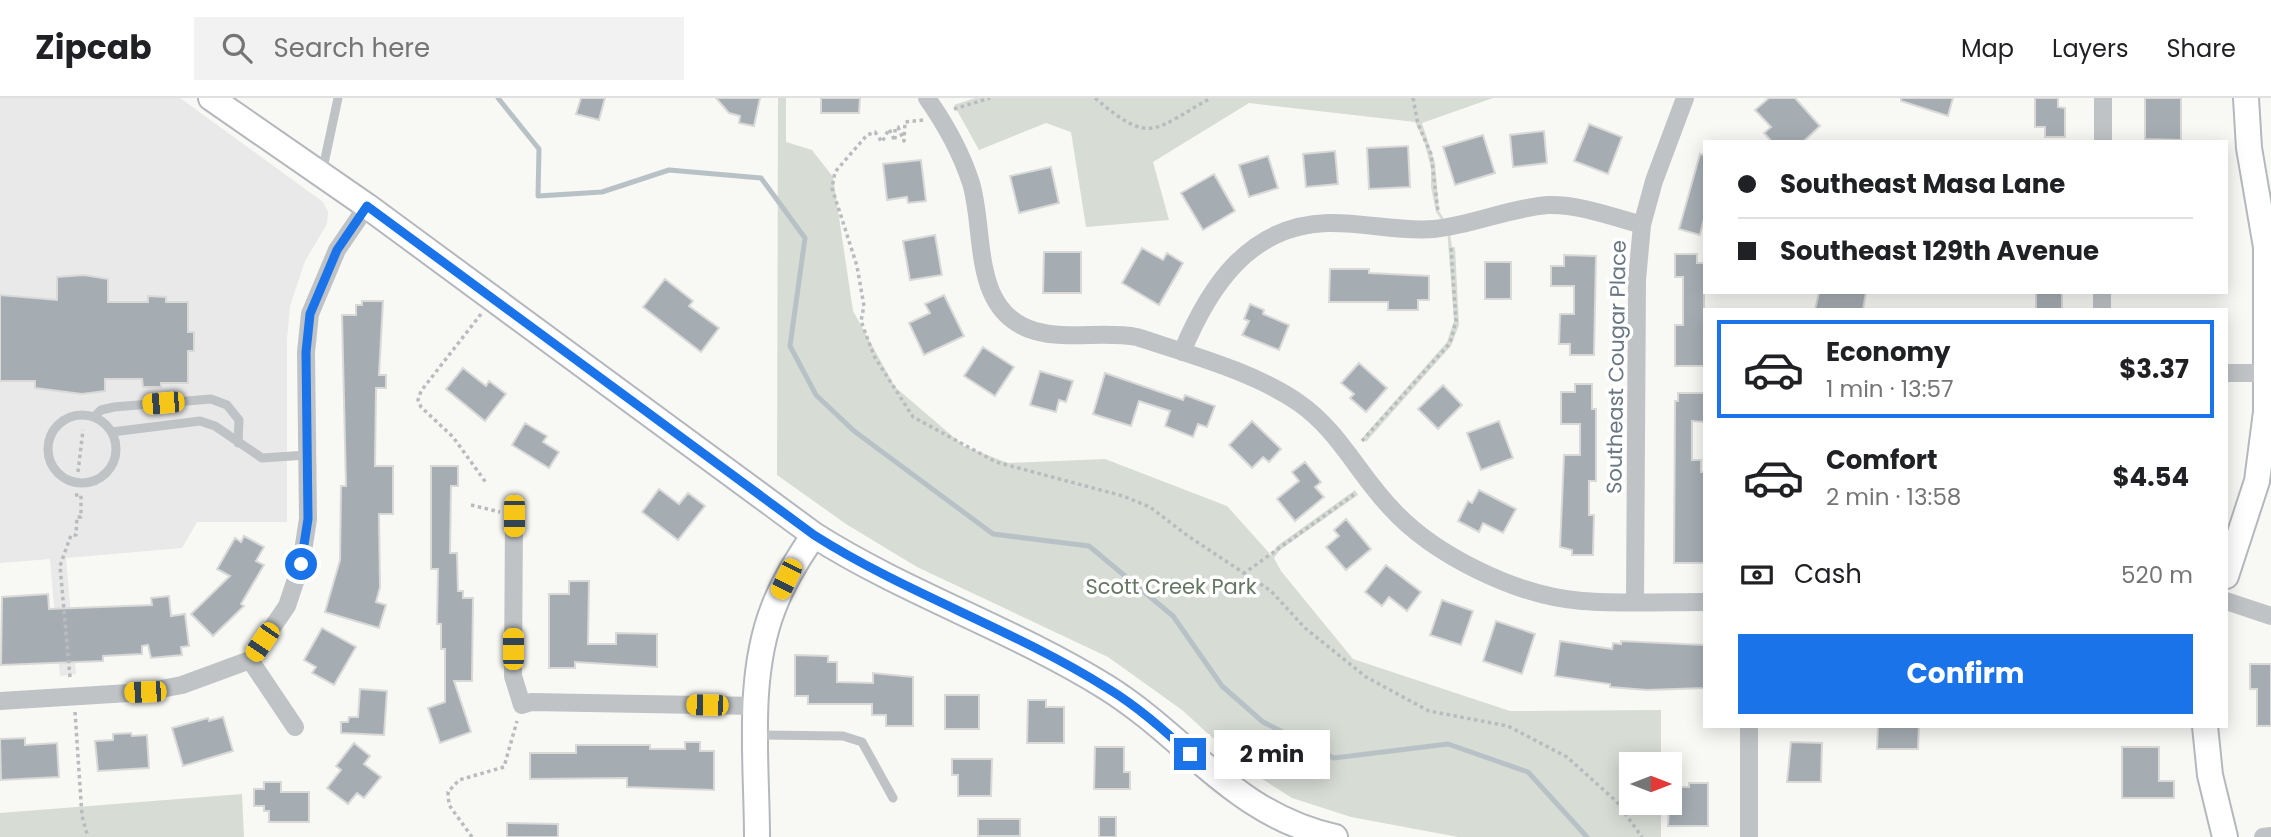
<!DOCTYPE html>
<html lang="en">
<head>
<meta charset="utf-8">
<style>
	body { margin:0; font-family:Poppins,sans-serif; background:#f2f2f2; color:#202124; height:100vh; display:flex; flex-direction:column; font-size:26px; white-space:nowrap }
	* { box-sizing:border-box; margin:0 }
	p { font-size:23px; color:#757577 }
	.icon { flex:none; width:38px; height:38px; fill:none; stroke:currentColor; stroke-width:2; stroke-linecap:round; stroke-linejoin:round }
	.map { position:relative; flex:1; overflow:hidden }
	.drawer { position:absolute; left:1703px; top:210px; width:525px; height:420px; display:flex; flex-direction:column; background:#fff; border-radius:0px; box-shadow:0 4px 18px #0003 }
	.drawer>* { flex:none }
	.banner { position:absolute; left:1703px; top:42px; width:525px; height:154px; border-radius:0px; box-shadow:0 4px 18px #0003; display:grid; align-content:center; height:154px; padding:0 35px; background:#fff }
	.needle { width:46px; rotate:90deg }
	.tools { position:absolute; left:1619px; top:654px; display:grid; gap:14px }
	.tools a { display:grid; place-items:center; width:63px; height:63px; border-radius:0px; background:#fff; box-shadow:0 4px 18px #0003; font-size:35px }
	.end { position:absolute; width:32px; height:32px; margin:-16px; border:9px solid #1a73e8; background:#fff; box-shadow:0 0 0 4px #fff }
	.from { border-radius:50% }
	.bubble { position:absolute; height:49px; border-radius:0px; background:#fff; box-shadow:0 4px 18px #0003; font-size:23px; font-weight:700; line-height:49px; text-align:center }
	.car { position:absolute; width:21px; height:42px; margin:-21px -10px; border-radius:9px; box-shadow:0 0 5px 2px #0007; background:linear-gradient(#f5c518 24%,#345 0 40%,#f5c518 0 76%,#345 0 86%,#f5c518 0) }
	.banner b { display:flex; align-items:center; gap:24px; height:66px; font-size:26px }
	.banner b+b { border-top:2px solid #e0e0e0 }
	.banner i { width:18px; height:18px; background:#202124 }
	ul { padding:12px 0 0; list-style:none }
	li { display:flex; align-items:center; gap:21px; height:98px; margin:0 14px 10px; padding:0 21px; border:4px solid transparent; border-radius:0px }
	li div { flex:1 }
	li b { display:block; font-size:26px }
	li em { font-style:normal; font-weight:700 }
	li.selected { border-color:#1a73e8 }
	li>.icon { width:63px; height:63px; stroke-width:1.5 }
	.pay { display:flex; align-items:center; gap:18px; height:77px; padding:0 35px; font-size:26px }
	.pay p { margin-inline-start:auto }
	.action { display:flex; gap:14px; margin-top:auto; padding:14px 35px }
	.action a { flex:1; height:80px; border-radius:0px; background:#1a73e8; color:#fff; font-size:28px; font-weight:700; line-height:80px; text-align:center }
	header { display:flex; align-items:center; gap:42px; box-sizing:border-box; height:98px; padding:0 35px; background:#fff; border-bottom:2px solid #e0e0e0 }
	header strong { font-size:33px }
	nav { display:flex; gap:38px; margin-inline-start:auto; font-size:24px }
	.search { width:490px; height:63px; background:#f2f2f2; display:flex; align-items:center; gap:18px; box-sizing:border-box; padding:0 24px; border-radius:0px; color:#757577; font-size:26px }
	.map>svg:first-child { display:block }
</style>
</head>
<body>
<header>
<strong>Zipcab</strong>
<div class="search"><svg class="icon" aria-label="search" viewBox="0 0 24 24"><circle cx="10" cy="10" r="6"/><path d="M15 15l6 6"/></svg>Search here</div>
<nav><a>Map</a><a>Layers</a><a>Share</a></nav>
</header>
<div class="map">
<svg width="2271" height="739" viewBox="0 0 2271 739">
	<rect width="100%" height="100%" fill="#f8f8f5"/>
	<path fill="#e8e9e8" d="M0 0H180L323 104 328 114 327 126 305 163 290 208 287 241V424H197L182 450 66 460 76 576 60 578 50 461 0 465Z"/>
	<path fill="#d7dcd5" d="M778 0H786V44L812 52 833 79 853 213 895 289 964 348 1008 365 1105 361 1227 408 1271 457 1277 448 1355 392 1358 397 1280 452 1274 460 1281 473 1353 561 1510 613 1661 612V667H1631V705H1661V739H1458L1351 719 1292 700 1248 672 1182 612 1108 559 917 469 846 426 777 377Z
		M975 0H1493L1422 25 1435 65 1439 113 1449 129 1452 149H1455L1459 227 1451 248 1366 344 1363 339 1447 244 1454 223 1447 130 1436 114 1431 89V70L1424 43 1415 24 1249 5 1153 64 1169 122 1086 129 1071 34 1046 25 979 52 954 7Z
		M242 696 244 739H0V715Z"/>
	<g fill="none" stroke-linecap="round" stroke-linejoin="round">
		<path stroke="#b8c2c6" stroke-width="5" d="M498 0 539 51 538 98 602 94 669 72 761 80 805 140 790 248 816 297 854 333 993 436 1089 448 1173 518 1222 588 1263 624 1334 660 1448 646 1528 674 1587 739"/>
	</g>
	<path fill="#a5adb3" stroke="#d9d9d8" stroke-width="2" d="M581 0H605L599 22 576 16Z
		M716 0H760L754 28 739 25 740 18 729 15Z
		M821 0H860L859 15H821Z
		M1769 0H1795L1820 28 1803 44H1772L1764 35 1771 29 1755 12Z
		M1901 0H1953L1948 18 1901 3Z
		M2035 0H2058V9L2065 10V39H2045V29H2035Z
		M2145 0H2181V42L2145 41Z
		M1589 26 1622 39 1608 76 1574 63Z
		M1544 33 1547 65 1513 69 1510 37Z
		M1483 37 1495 75 1455 87 1443 49Z
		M1408 48 1410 89 1369 91 1367 50Z
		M1335 53 1338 86 1306 89 1303 56Z
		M1700 56 1704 57V121L1700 137 1679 131Z
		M1268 58 1278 90 1249 99 1239 67Z
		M921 62 926 103 908 105 907 99 887 102 883 66Z
		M1051 69 1059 105 1019 115 1010 78Z
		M1214 76 1235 113 1203 132 1181 95Z
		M935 137 942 177 910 182 903 143Z
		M1142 150 1163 162 1167 155 1183 165 1159 207 1122 185Z
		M1044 154H1081V195H1043Z
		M1675 156H1697V165H1704V268H1675V227H1683V179H1675Z
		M1564 157 1596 158 1594 257H1570V246H1559L1560 216H1574V188H1551V168H1564Z
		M1485 164H1511V201H1485Z
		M1330 171H1369V175L1429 178V202H1418V212H1388V204H1329Z
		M84 177 108 181V204H148V198L166 199V204H188V234H194V253H188V285H161V289H143L142 281H105V293L82 296 35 290V283H0V197L57 202V179Z
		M665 181 693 203 689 208 719 230 701 254 643 209Z
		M1819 194H1866L1863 212H1815Z
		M2036 195H2062V212H2036Z
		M944 197 964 238 924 257 909 225 930 215 925 206Z
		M362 203H383L379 277H386V290H376L375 368H393V416H379L380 489 376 504 386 507 379 530 325 514 340 462 341 388H346L342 217H356V207H362Z
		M1250 206 1264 212 1263 216 1289 227 1279 252 1242 237 1249 223 1244 221Z
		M983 249 1014 269 995 298 964 278Z
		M1359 265 1387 290 1366 314 1350 300 1354 296 1341 285Z
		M463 270 486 288 489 283 506 296 485 323 446 291Z
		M1040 273 1073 283 1066 304 1059 302 1056 314 1030 307Z
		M1105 275 1183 302 1185 297 1215 308 1207 329 1198 326 1193 339 1165 328 1170 313 1139 303 1131 328 1093 316Z
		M1575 286H1592V311H1596V383H1589V417H1594L1593 457H1572V452L1560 449 1564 357H1580V326H1561V294H1575Z
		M1443 287 1462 307 1438 331 1418 311Z
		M1678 295H1704V324L1692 323V362H1701V374H1704V465H1674L1675 303H1678Z
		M1252 323 1281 351 1269 364 1263 359 1252 370 1229 347Z
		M1499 323 1513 360 1481 372 1467 335Z
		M525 325 547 338 543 344 559 354 549 370 512 347Z
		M1305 364 1321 384 1315 389 1324 399 1295 423 1277 401 1299 383 1292 374Z
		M431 368H458V388H451L450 455H457L458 493H463V500H473L472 583H454L471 634 440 645 428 610 445 604V551H441V526H437L438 471H431Z
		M659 391 679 406 688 395 705 408 678 442 642 414Z
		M1479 392 1516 411 1503 435 1483 425 1479 434 1458 423 1468 403 1472 405Z
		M1346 421 1371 451 1346 472 1326 449 1339 438 1334 432Z
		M244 438 264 449 256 463 264 467 241 506 244 508 213 538 191 516 230 478 217 471 235 440 241 444Z
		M1386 467 1421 494 1407 513 1389 499 1382 508 1365 494Z
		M569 483H589L588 546H616V535L657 536V569L575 564V570H549V496H569Z
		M48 496 49 511 152 507 151 500 169 498 171 518 185 516 189 548 181 549 182 557 151 560 148 547 142 548V556L103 558V563L1 567 2 499Z
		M1442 502 1473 513 1461 547 1430 537Z
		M1496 523 1535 536 1522 576 1483 563Z
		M322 530 356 549 334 587 312 575 316 569 304 562Z
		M1560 543 1612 551 1613 545 1621 546V543L1704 547V590L1647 592 1610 589V586L1555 578Z
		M795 557 828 558V564H837V584L873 585V575L913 579V628H886V617H872V606H808V598H795Z
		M2250 566H2271V628H2257V591H2250Z
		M360 591 387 593 384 637 341 635V624H348L349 619H358Z
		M945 597H979V631H945Z
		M1028 602H1046V609H1064V645H1027Z
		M223 619 233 653 183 668 172 630 208 620 209 623Z
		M1878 628H1919L1918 651H1877Z
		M131 635 132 638 147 637 149 670 98 673 95 643 113 642V636Z
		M25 640V647L57 645 59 679 1 682 0 641Z
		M685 644H700V653H714V692L627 689V680L530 681V655H576V647H650V651H685Z
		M1791 644 1822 645 1821 684H1787Z
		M354 645 370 658 364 666 381 679 364 700 357 695 348 706 327 690 341 672 336 668Z
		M1095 649H1124V674H1130V691H1094Z
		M2122 649H2159V683H2174V700H2122Z
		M952 661H992L991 698H958V677H952Z
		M264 684H281V694H309V724H269V713H264V708H254V691H264Z
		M1689 685H1708V728H1668L1670 689H1689Z
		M1099 719H1116V739H1099Z
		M978 721H1020V738H978Z
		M507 725 558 726V739H507Z"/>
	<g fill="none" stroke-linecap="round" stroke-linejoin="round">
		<g stroke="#b4b8bd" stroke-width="28">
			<path id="secondary" d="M211 0 367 108 814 437C907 496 1013 531 1106 589 1189 641 1233 716 1335 739
				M2226 478 2257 383 2266 314V149L2249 50 2246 0
				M2205 628 2210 677 2225 739
				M757 739C757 666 746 581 773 511 783 484 798 460 814 437"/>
		</g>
		<path stroke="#b9bcbe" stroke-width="3.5" stroke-dasharray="3.5 3.5" stroke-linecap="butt" d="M1095 0C1151 48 1153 32 1211 0
			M1413 0 1418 26 1431 56 1438 113
			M954 11 990 0
			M923 22 905 24 904 43 898 29 895 31V43L889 31 882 44 875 34 867 37 835 74 832 90 857 168 864 208 861 223 874 258 913 319 996 364 1123 398 1150 409 1188 438 1271 493 1305 530 1366 579 1429 613 1508 628 1567 659 1616 703 1642 739
			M481 216 421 293 418 302 421 309 453 339 487 386
			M1362 343 1450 245 1456 223 1451 149
			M78 374 83 332
			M471 407 500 414
			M1243 476 1356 395
			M70 579 60 468 71 437H76L77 419H81V397H75
			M75 614 82 718 88 739
			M472 739 449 707 448 694 459 682 504 669 517 623"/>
		<path stroke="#bfc3c6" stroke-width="9" d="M322 75 338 0
			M48 351a34 34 0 1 1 68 0a34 34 0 1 1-68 0Z
			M94 319 101 312 114 309 211 301 227 307 239 322 238 345
			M112 334 200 323 215 328 262 360 307 357
			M757 637 843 638 862 644 893 700"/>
		<path stroke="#bfc3c6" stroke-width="18" d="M927 0C946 27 961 54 971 85 986 135 970 214 1035 233 1067 242 1104 233 1137 239 1188 256 1255 274 1299 305 1338 332 1358 375 1390 409 1433 457 1517 498 1582 503 1623 506 1664 504 1704 504
			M2103 44V0
			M2102 212V194
			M1182 254C1209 189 1249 127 1328 125 1364 124 1398 134 1434 131 1473 127 1509 110 1548 107 1579 106 1613 119 1642 127
			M2226 275H2267
			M514 418 513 578 522 607 531 604 757 608
			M2226 503 2271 518
			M1635 504 1637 182 1642 127 1654 83 1685 0
			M250 562 295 629
			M0 603 145 594 182 587 250 562 287 508 301 466 308 421 306 254 310 216 337 152 367 108
			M1749 628V739
			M2263 739 2271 738"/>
		<use href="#secondary" stroke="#fff" stroke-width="24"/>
	</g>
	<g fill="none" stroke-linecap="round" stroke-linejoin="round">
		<path stroke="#1a73e8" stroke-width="9" d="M301 466 308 421 306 254 310 216 337 152 367 108 814 437C907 496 1013 531 1107 590 1137 608 1164 632 1190 656"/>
	</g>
	<g text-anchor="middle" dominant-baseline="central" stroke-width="7" stroke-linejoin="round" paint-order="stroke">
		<g font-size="21" fill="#697784" stroke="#fff">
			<text transform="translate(1616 269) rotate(-89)">Southeast Cougar Place</text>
		</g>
		<g font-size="21" fill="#667763" stroke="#fff">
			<text x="1171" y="488">Scott Creek Park</text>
		</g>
	</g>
</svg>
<div class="tools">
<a><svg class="needle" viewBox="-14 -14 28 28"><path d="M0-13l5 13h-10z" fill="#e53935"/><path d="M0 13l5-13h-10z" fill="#757577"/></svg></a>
</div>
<i class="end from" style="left:301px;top:466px"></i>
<i class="end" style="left:1190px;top:656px"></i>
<div class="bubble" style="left:1214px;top:632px;width:116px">2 min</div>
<i class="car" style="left:163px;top:305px;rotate:265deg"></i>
<i class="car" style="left:514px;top:418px;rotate:180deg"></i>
<i class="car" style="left:786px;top:481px;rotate:206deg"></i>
<i class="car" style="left:262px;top:544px;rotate:214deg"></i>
<i class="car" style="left:513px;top:551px;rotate:0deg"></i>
<i class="car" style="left:145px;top:594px;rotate:268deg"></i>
<i class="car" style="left:707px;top:607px;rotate:271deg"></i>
<div class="banner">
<b><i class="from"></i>Southeast Masa Lane</b>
<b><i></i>Southeast 129th Avenue</b>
</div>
<section class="drawer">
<ul>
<li class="selected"><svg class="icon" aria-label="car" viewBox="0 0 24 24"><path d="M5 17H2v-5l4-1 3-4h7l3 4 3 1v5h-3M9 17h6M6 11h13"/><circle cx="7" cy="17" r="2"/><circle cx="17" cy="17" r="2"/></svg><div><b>Economy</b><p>1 min · 13:57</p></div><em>$3.37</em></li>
<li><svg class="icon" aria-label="car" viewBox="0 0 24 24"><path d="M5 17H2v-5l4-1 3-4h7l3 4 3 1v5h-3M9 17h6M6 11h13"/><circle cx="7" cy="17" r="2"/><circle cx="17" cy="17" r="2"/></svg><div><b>Comfort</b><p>2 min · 13:58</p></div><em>$4.54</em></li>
</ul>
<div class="pay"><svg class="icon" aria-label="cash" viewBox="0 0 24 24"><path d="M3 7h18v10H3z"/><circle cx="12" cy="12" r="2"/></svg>Cash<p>520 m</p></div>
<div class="action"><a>Confirm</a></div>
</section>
</div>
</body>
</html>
